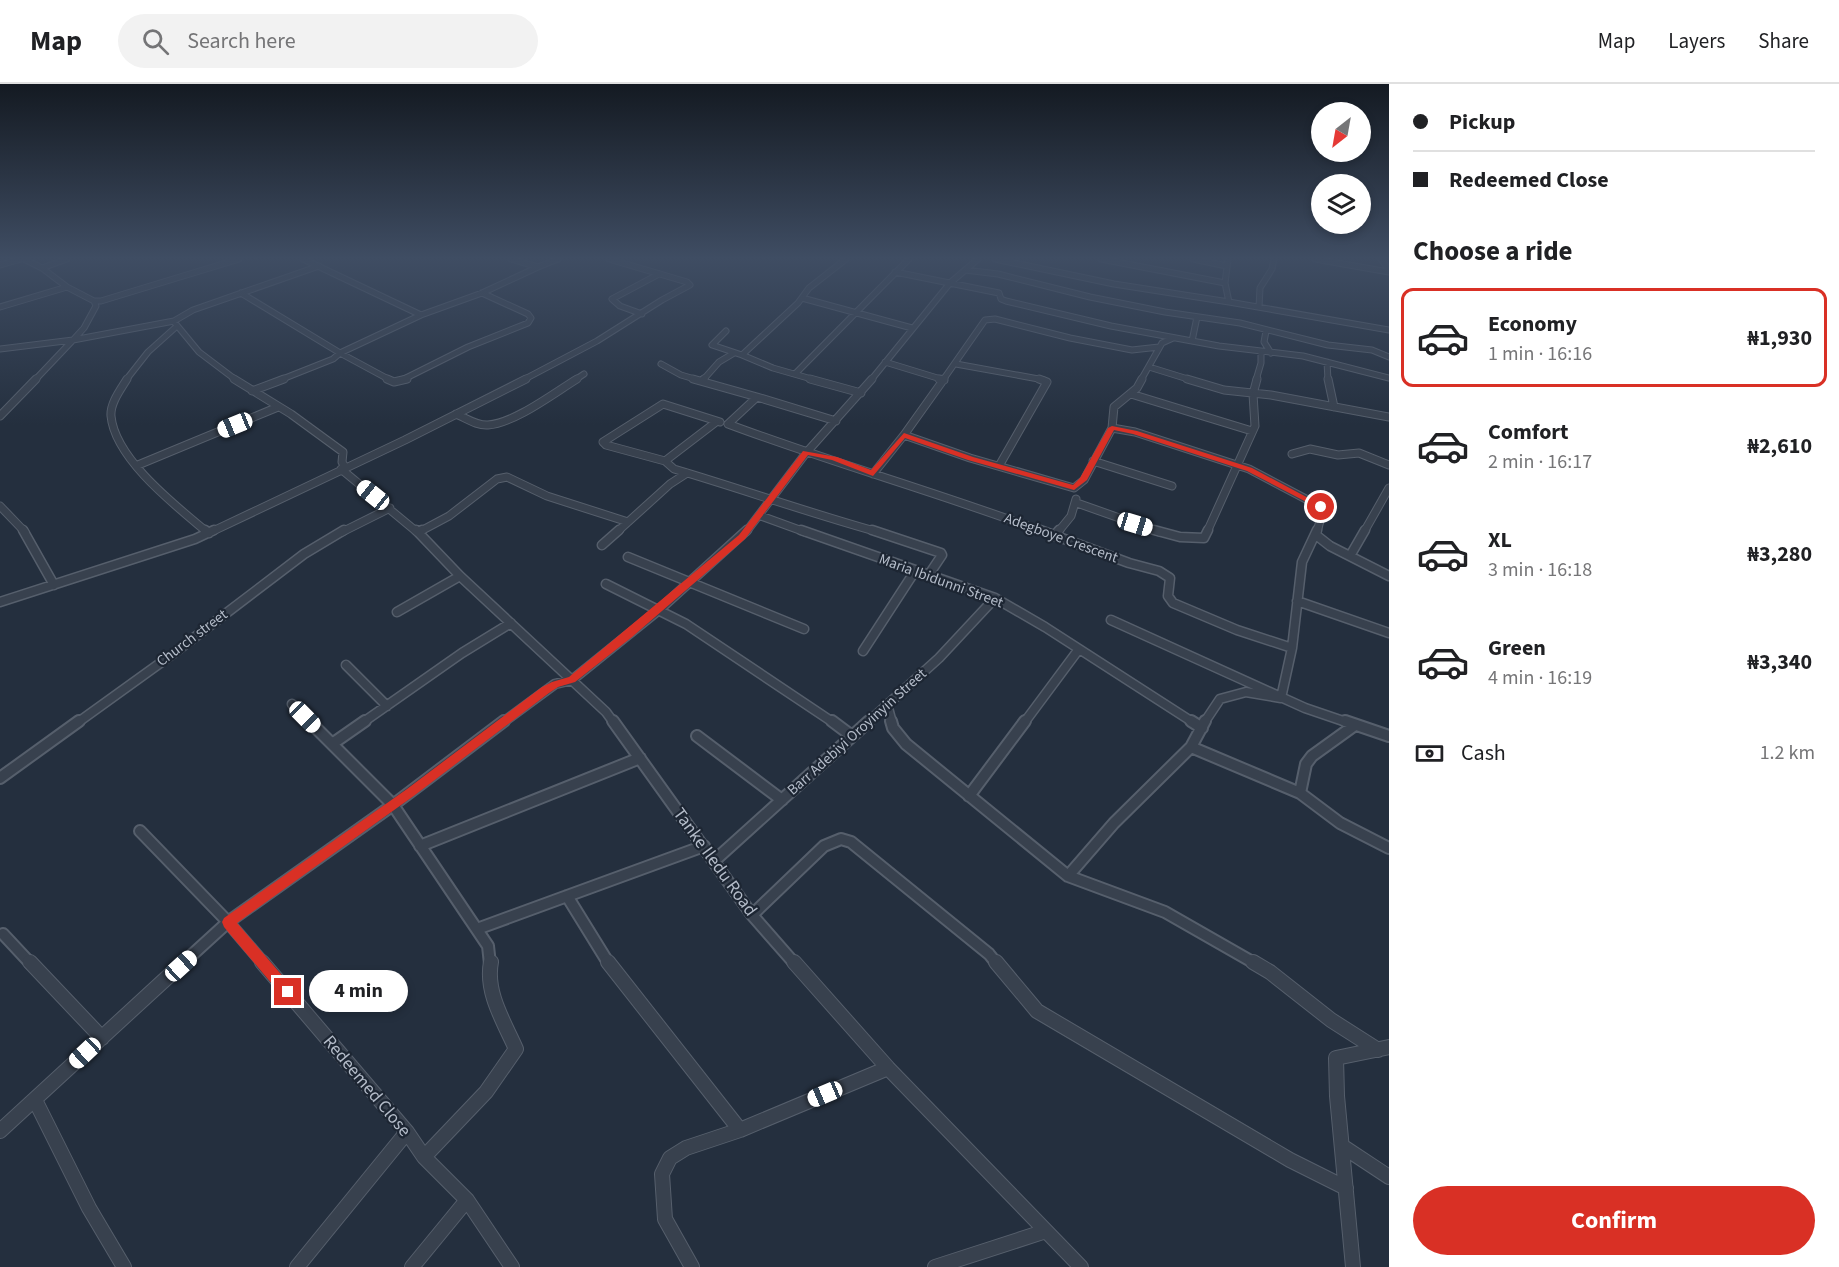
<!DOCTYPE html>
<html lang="en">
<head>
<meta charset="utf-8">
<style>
	body { margin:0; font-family:"Source Sans 3",sans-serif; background:#f2f2f2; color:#202124; height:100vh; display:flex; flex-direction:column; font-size:22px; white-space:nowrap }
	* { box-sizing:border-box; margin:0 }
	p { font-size:20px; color:#757577 }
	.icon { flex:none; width:33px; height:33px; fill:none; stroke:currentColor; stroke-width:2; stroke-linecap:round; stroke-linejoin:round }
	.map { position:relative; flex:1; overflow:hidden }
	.drawer { display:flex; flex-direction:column; background:#fff; width:450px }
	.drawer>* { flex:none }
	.hud { display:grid; align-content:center; height:132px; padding:0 24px; background:#fff }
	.needle { width:39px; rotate:211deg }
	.controls { position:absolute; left:1311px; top:18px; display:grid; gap:12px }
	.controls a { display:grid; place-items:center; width:60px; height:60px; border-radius:50%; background:#fff; box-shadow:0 3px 9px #0003; font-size:30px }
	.end { position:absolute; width:27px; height:27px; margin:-14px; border:8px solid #d93025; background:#fff; box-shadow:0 0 0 3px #fff }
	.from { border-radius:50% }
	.bubble { position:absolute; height:42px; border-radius:21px; background:#fff; box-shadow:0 3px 9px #0003; font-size:20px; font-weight:700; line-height:42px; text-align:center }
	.car { position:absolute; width:18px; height:36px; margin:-18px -9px; border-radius:8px; box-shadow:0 0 4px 2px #0007; background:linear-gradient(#fff 24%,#345 0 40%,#fff 0 76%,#345 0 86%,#fff 0) }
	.hud b { display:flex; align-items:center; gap:21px; height:57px; font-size:22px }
	.hud b+b { border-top:2px solid #e0e0e0 }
	.hud i { width:15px; height:15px; background:#202124 }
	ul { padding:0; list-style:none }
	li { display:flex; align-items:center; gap:18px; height:99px; margin:0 12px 9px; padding:0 12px; border:3px solid transparent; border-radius:12px }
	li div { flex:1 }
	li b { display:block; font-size:22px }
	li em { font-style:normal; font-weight:700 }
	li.on { border-color:#d93025 }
	li>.icon { width:54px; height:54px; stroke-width:1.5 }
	h2 { padding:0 24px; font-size:27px; line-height:72px }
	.pay { display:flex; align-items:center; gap:15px; height:66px; padding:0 24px; font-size:22px }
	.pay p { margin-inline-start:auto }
	.button { display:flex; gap:12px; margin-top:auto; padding:12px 24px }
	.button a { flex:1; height:69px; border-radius:36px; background:#d93025; color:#fff; font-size:24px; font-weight:700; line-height:69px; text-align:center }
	header { display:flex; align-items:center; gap:36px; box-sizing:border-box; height:84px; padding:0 30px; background:#fff; border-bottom:2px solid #e0e0e0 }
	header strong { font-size:28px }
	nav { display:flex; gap:33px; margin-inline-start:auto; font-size:21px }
	.search { width:420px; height:54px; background:#f2f2f2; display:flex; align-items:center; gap:15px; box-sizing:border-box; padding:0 21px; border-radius:33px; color:#757577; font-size:22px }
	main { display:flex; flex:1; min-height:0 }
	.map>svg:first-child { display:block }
</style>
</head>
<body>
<header>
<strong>Map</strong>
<div class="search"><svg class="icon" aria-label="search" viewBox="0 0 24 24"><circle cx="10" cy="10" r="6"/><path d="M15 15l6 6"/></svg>Search here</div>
<nav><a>Map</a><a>Layers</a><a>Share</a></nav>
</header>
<main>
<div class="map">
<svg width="1389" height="1183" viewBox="0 0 1389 1183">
	<rect width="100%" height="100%" fill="#242f3e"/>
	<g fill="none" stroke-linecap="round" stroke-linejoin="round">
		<g stroke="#565f6c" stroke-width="7">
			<path id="minor-far4" d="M24 175 42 184
				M511 175 538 183 558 175
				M995 175 1114 200 1229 218 1389 246
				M1101 175 1225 199
				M1193 175 1227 182
				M1228 175 1225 199 1229 218
				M1315 175 1389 188
				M1381 175 1389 186
				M0 181 21 175
				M965 186 998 190 1090 213 1165 228 1240 239 1328 261 1372 266 1389 273
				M895 188 999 209 1001 215 1006 217 1111 242 1219 262 1303 272 1389 294
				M67 203 94 217H101L239 175
				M241 209 340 269 390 296
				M802 214 912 244
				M0 223 67 203 42 184 67 175
				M1259 223 1260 204 1272 185 1274 175
				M642 230 620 222 612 215 659 190
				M421 231 482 209 538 183
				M175 239 199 268 236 296
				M726 247 712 261 742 271
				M1266 247 1264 258 1271 269
				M73 256 174 237 193 226 319 182
				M73 256 84 244 96 222 94 217
				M1192 257 1197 233
				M0 265 73 256 35 296
				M885 278 944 296
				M1327 278 1328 296
				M661 280 681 291 698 296
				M956 280 1044 296
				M1149 283 1191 296
				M795 290 909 175
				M126 296 148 268 177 242
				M280 296 333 275 340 269 421 231 303 175
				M402 296 468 263 528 239 531 234 528 230 482 209
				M523 296 597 257 662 216 690 201 687 198 609 175
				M575 296 584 290
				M703 296 719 278 734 269
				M815 296 773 284 742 271 798 219 809 204 846 175
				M871 296 950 199 978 175
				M943 296 985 236 995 235 1070 254 1132 266 1159 263
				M1141 296 1162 259 1173 254
				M1256 296 1261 279V269"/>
		</g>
		<g stroke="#565f6c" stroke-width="9">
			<path id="minor-far3" d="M127 295C121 305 110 319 111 332 115 375 176 422 207 448
				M234 295 291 330 343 368 342 378 345 383
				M387 295 394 298 407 295
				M693 295 757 313 728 340C832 379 940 409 1044 448
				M810 295 861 309
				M939 295 944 296
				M944 295 904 351 970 374 1074 404 1084 396 1112 344 1114 323 1137 304 1142 295
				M1187 295 1224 306 1271 311 1389 333
				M1328 295 1334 323
				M702 297 704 295
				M252 307 284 295
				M1131 310 1252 347
				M757 313 836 337
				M456 330C466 334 477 342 488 341 515 339 554 309 577 295
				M0 332 36 295
				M716 338 665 377 674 385C742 405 809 429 878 448
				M1112 344 1135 348 1249 385 1321 423 1322 429 1317 448
				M1292 370 1310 365 1338 371 1359 369 1389 381
				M665 377 606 361 603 358 663 320 720 338
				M1093 377 1172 402
				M138 381 278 323
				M999 382 1047 298 1039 295
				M341 385 417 448
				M873 390 904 351
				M1077 419 1159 448
				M0 422 25 448
				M761 432 805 448
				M211 448 405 356 526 295
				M342 448 390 424
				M419 448 449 432 497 395 507 393 547 412 628 438
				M617 448 670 400 687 389
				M746 448 806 369 872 295
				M1058 448 1071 432 1076 415
				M1207 448 1255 342 1253 310 1257 295
				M1364 448 1389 404"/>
		</g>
		<g stroke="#565f6c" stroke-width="11">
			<path id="minor-far2" d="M23 446 54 501
				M205 446 209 449
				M416 446 460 492 606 628 614 639
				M801 446 995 514 1045 543 1194 639
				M872 446 941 469 942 471 928 492
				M1040 446 1129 479 1159 487 1170 494 1168 512 1173 519 1237 546 1292 564
				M1154 446 1180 453 1204 454 1208 446
				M418 448 422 446
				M1316 451 1330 462 1389 492
				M1054 452 1059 446
				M602 461 619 446
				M1350 472 1365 446
				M628 473 804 545
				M606 500 686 540 834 639
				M1297 517 1389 549
				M0 518 195 455 214 446
				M397 528 460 492
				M1111 536 1305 624 1349 639
				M863 567 915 487
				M346 581 387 622
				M292 620 311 639
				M887 620 892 639
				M77 639 170 572 304 470 344 446
				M362 639 462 569 511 539
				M502 639 555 600 572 596 660 525 747 446
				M867 639 939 574 995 514
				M1024 639 1079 565
				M1204 639 1220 615 1246 608 1281 614 1292 564 1302 478 1317 446"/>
		</g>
		<g stroke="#565f6c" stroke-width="14">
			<path id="minor-far1" d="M309 637 393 721 488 862 490 880
				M613 637 752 831 795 880
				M832 637 852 652
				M891 637 893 644 906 660 1068 792 1165 828 1256 880
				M1191 637 1202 644
				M1345 637 1389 652
				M697 652 782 716
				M332 660 365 637
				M1191 663 1300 709 1340 739 1389 764
				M0 694 79 637
				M1300 709 1306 680 1312 672 1355 641
				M969 712 1025 637
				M140 747 228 838 264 880
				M420 762 640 674
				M714 777 869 637
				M1068 792 1114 739 1191 663 1205 637
				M567 812 609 880
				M752 831 824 762 841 755 851 758 989 870 997 880
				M477 845 704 762
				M3 850 31 880
				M182 880 228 838 393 721 504 637"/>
		</g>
		<g stroke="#565f6c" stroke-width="16">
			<path id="minor" d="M30 878 102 954
				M262 878 407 1048 424 1073 467 1116 512 1183
				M608 878 740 1046
				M794 878 888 984 1081 1183
				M996 878 1037 927 1290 1076 1346 1104
				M1253 878 1270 888 1331 936 1378 966
				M35 1016 89 1124 124 1183
				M0 1047 184 878
				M1342 1062 1389 1093
				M424 1073 486 1008 516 965C504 938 485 908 491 878
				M297 1183 407 1048
				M412 1183 467 1116
				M692 1183 665 1135 662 1090 670 1074 686 1064 740 1046 888 984
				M935 1183 1046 1147
				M1353 1183 1337 1012 1336 974 1389 963"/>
		</g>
		<use href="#minor-far4" stroke="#38414e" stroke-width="5"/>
		<use href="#minor-far3" stroke="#38414e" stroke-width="7"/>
		<use href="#minor-far2" stroke="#38414e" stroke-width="8"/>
		<use href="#minor-far1" stroke="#38414e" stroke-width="10"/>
		<use href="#minor" stroke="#38414e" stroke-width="14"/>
	</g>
	<linearGradient id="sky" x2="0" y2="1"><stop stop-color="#141a22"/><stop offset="0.51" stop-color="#3f4d63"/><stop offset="1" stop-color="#3f4d63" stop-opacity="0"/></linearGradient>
	<rect width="1389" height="341" fill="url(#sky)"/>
	<path fill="#d93025" d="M1112 342 1137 347 1252 384 1325 423 1318 424 1247 387 1133 350 1114 346 1087 396 1074 406 968 376 905 354 873 392 832 376 808 371 745 455 632 553 575 598 558 603 549 609 415 711 237 839 292 903 294 908 292 913 288 915 283 913 224 843 222 838 224 834 407 705 542 603 552 598 569 593 739 451 803 367 837 373 871 386 904 349 973 373 1073 401 1080 394 1108 344Z"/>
	<g text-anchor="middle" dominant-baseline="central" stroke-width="4.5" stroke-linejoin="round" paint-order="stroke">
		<g font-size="15" fill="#b4bcc9" stroke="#1d2633">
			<text transform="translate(1061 454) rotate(20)">Adegboye Crescent</text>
			<text transform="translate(941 497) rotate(20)">Maria Ibidunni Street</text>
			<text transform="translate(192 554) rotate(-37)">Church street</text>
			<text transform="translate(857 648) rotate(-42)">Barr Adebiyi Oroyinyin Street</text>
		</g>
		<g font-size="18" fill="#b4bcc9" stroke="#1d2633">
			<text transform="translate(715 778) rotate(54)">Tanke Iledu Road</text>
			<text transform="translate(367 1002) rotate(50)">Redeemed Close</text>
		</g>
	</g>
</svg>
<div class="controls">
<a><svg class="needle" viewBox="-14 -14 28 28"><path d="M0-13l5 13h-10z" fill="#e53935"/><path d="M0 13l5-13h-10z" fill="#757577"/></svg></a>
<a><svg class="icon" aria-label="layers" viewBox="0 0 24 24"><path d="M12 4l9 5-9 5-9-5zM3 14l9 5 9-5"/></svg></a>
</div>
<i class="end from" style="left:1321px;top:423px"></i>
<i class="end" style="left:288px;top:908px"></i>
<div class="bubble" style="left:309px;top:886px;width:99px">4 min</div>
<i class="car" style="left:235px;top:341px;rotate:248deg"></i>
<i class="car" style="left:373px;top:411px;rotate:309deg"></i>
<i class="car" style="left:1135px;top:440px;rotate:107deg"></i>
<i class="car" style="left:305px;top:633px;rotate:135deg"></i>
<i class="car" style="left:181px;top:882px;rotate:48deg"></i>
<i class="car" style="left:85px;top:969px;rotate:227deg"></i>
<i class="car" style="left:825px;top:1010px;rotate:247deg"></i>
</div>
<section class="drawer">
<div class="hud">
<b><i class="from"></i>Pickup</b>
<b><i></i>Redeemed Close</b>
</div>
<h2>Choose a ride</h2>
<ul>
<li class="on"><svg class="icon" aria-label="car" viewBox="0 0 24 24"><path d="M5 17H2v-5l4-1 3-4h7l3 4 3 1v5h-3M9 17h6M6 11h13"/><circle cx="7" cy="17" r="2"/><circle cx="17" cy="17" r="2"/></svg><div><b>Economy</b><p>1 min · 16:16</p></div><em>₦1,930</em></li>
<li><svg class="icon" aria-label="car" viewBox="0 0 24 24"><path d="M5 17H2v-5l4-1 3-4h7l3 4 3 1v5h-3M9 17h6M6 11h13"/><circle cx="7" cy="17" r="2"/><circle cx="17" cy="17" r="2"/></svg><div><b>Comfort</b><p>2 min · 16:17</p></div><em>₦2,610</em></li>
<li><svg class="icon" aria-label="car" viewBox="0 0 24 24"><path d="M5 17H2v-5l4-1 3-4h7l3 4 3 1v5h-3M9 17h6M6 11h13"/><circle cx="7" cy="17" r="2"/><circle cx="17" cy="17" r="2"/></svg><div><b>XL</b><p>3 min · 16:18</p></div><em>₦3,280</em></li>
<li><svg class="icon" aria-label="car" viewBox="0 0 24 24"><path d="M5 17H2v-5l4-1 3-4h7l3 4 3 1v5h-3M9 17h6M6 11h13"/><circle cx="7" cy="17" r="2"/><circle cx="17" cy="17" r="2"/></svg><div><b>Green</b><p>4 min · 16:19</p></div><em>₦3,340</em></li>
</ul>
<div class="pay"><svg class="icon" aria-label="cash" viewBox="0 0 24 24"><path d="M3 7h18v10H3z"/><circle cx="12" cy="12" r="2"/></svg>Cash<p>1.2 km</p></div>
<div class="button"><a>Confirm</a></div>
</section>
</main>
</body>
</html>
